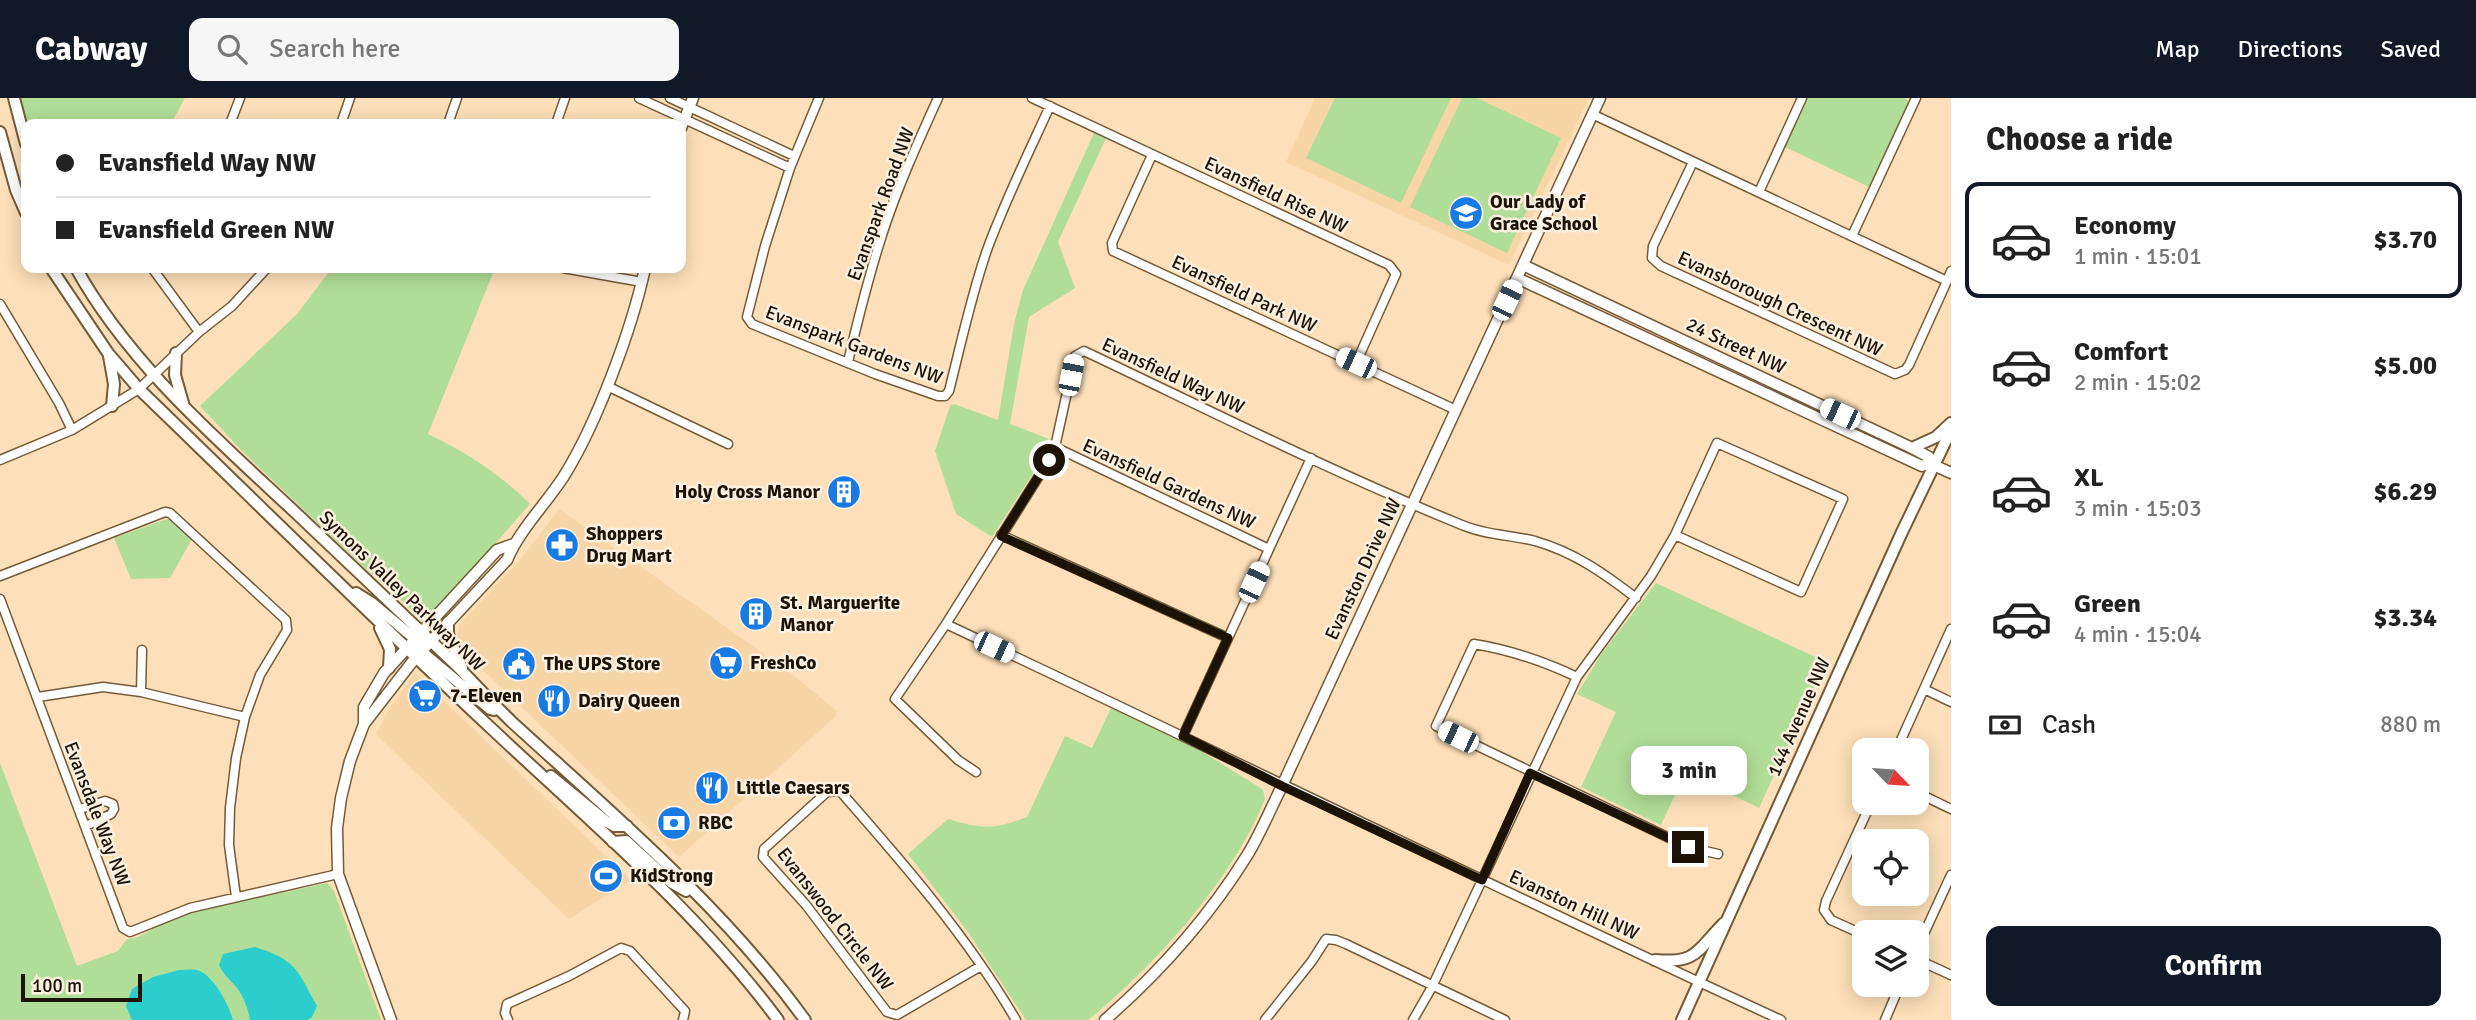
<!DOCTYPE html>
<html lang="en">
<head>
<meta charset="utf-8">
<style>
	body { margin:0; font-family:Signika,sans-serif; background:#f6f6f6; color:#222; height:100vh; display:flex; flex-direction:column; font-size:26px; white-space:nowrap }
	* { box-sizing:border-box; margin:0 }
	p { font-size:23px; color:#767676 }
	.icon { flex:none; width:38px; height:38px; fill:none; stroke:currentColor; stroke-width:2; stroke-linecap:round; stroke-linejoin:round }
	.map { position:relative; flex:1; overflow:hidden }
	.drawer { display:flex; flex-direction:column; background:#fff; width:525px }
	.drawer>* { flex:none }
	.guide { position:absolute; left:21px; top:21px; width:665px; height:154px; border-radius:14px; box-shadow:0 4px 18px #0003; display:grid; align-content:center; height:154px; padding:0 35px; background:#fff }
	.needle { width:46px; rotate:115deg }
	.controls { position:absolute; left:1852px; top:640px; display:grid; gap:14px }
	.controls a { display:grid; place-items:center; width:77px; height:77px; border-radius:14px; background:#fff; box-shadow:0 4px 18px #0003; font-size:35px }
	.scale { position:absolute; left:21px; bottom:18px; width:121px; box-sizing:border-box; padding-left:7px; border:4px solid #1c1205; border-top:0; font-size:19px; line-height:24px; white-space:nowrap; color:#1c1205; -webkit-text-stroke:5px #fcf0e1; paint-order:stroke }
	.end { position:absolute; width:32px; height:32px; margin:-16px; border:9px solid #1c1205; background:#fff; box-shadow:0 0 0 4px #fff }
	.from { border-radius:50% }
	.bubble { position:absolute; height:49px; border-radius:14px; background:#fff; box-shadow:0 4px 18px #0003; font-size:23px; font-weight:700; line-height:49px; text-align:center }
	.car { position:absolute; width:21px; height:42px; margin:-21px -10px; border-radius:9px; box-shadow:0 0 5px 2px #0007; background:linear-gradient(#fff 24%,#345 0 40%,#fff 0 76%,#345 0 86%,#fff 0) }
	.guide b { display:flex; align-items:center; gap:24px; height:66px; font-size:26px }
	.guide b+b { border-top:2px solid #e0e0e0 }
	.guide i { width:18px; height:18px; background:#222 }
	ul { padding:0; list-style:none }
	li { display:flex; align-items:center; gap:21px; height:116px; margin:0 14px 10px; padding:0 21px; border:4px solid transparent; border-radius:14px }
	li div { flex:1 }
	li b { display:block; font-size:26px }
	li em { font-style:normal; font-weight:700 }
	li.on { border-color:#111827 }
	li>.icon { width:63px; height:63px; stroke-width:1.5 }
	h2 { padding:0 35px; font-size:32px; line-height:84px }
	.pay { display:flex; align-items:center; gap:18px; height:77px; padding:0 35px; font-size:26px }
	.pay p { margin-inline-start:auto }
	.button { display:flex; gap:14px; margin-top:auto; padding:14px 35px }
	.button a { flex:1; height:80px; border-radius:14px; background:#111827; color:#fff; font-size:28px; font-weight:700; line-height:80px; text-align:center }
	header { display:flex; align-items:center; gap:42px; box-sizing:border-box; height:98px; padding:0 35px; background:#111827; color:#fff }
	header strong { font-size:33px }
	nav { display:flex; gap:38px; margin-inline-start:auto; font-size:24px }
	.search { width:490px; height:63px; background:#f6f6f6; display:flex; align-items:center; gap:18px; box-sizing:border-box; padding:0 24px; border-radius:14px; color:#767676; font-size:26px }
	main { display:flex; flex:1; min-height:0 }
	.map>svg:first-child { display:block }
</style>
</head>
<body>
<header>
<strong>Cabway</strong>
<div class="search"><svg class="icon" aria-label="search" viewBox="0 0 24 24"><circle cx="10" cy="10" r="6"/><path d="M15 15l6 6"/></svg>Search here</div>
<nav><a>Map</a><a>Directions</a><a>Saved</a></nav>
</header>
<main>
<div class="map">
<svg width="1951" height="922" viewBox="0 0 1951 922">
	<rect width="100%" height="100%" fill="#fde0b9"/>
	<path fill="#f7d5a7" d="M1315 0H1589L1509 167 1286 64Z
		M559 411 787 572 837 613 835 619 679 759 473 563 463 551 458 538 459 527 519 463Z
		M415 575 533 688 631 782 569 821 388 648 376 636 390 609Z"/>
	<path fill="#b0dd97" d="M21 0H185L171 26H27Z
		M1335 0H1451L1401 105 1306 60Z
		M1462 0H1477L1561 40 1507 155 1410 109Z
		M1808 0H1904L1909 3 1869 89 1785 49Z
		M1094 35 1106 40 1058 144 1075 190 1029 219 1010 326 1049 341 1032 377 992 439 956 416 935 353 950 308 954 306 998 322 1014 226 1023 192Z
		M332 170H495L428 336C469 356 497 374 530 406L458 488 435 513 427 518 415 516C399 501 390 483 369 474L242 353 200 308 297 216Z
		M167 421 172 422 192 441 170 480 131 481 114 440Z
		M1656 485 1826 564 1759 710 1722 692 1679 688 1661 727 1581 689 1616 614 1577 596 1602 555Z
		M1111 610 1201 653 1259 689 1263 692 1265 701C1234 780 1154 869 1088 922H1026L968 834 908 756 948 721C983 731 992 732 1027 719L1065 638 1092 650Z
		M0 665 77 868 118 853 127 841 138 839 167 823 189 815 327 785 334 793 381 922H0Z"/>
	<path fill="#2ccecd" d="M255 849C297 862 297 872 317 908L312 919 307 922H250C248 911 244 899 237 890 230 881 224 878 219 867L223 856Z
		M179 872C184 872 191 871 197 872 213 876 229 907 233 922H132L126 908 132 891 153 879Z"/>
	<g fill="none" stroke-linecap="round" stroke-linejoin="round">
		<g stroke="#745a37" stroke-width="11">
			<path id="minor" d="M639 0 790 70
				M670 0 794 58
				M819 0 790 70 765 148 747 219 752 226 875 276 938 298H945L949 293C961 246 971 198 987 152 1005 103 1028 56 1050 8
				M1032 0 1389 167 1396 176 1356 265
				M1592 16 1947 183 1951 173
				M230 26 240 0
				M341 26 350 0
				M448 26 457 0
				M556 26 565 0
				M1152 57 1112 145 1113 153 1456 312
				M1693 64 1653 148 1652 160 1661 168 1895 276 1905 272 1909 267 1947 183
				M1759 94 1802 0
				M1852 138 1916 0
				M152 170 199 234
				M563 170 642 184
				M0 206 59 305 72 332
				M848 264C858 221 869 177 883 134 898 88 918 44 938 0
				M607 288 728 346
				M1055 349 1269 451
				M0 362 72 332 139 291 199 234 232 208 267 170
				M1001 437 1228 540
				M0 478 165 414 170 415 286 522 287 532 260 577 245 619 236 660 230 710 229 747 236 799
				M1636 500C1605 476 1574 454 1535 443 1511 437 1485 437 1462 427 1334 375 1209 312 1084 253L1075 258 1055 349 1049 362 946 526C1225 657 1501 793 1781 922
				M0 501 123 830 130 834 190 810 338 776
				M946 526 895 601 958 662 976 674
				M1577 579C1543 563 1511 552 1474 546L1436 628 1688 749 1718 756
				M1924 591 1951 604
				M141 594 142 552
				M38 599 103 589 141 594 245 619
				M1183 638 1311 360
				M1896 653 1951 531
				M1916 694 1951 711
				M80 711 105 703 113 706 114 711 111 716 86 728
				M1864 837 1831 822 1824 812 1826 803 1871 705
				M1916 853 1951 777
				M1916 861 1951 877
				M981 868 897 917 887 914 806 807 763 759 764 751 827 694 840 693C904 766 967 838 1016 922
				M508 922 505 915 507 906 569 878 621 850 630 853 685 913 683 922
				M1265 922 1312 863 1326 841 1336 842 1346 846 1505 922
				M1413 922 1432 889 1577 579 1651 478 1675 437 1717 345 1843 401 1801 494 1675 437
				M1885 922 1900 887"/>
		</g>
		<g stroke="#745a37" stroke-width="13">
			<path id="tertiary" d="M681 30 693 0
				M1523 167 1912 350 1929 359V365
				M1517 180 1922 368 1929 365 1951 375
				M364 626 416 559 507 462C520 431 546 406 564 378 597 325 632 231 645 170
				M391 922 338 776 337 730 341 700 350 663 364 626V609L384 575 497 452 514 446
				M1105 922C1161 873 1209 819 1248 756 1261 734 1271 710 1282 688L1600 0"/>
		</g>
		<g stroke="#745a37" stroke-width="14">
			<path id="secondary" d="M14 0 26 46
				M0 34 16 92 26 115
				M51 170 108 255 139 291C257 405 373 520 493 632 591 724 698 814 778 922
				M76 170C129 266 218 342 297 416 349 466 402 515 454 565 474 585 493 606 513 625 615 718 723 809 805 922
				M176 255 175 277 183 305
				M109 258 114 286 112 308
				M1912 350 1936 339 1951 325
				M356 495 372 505 415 541 423 544 431 543
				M448 524V536L462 570
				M380 530 390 551 389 570
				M406 550 416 549 421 553 490 611 494 612
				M551 678 607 724 614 728H627
				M613 744 626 743 672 785 686 793
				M1655 862C1698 866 1697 852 1724 825
				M1682 922 1902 434 1951 332"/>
		</g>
		<use href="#minor" stroke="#fff" stroke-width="8"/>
		<use href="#tertiary" stroke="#fff" stroke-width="10"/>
		<use href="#secondary" stroke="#fff" stroke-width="10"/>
	</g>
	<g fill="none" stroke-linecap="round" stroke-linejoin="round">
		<path stroke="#1c1205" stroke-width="9" d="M1049 362 1001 438 1228 540 1183 638 1282 688 1482 782 1530 675 1688 749"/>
	</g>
	<defs>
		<g id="school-disc" transform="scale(1.75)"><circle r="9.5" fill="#187be3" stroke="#fcf0e1"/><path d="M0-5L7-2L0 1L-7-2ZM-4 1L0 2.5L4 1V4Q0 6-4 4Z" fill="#fff"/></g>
		<g id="building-disc" transform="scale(1.75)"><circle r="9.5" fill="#187be3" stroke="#fcf0e1"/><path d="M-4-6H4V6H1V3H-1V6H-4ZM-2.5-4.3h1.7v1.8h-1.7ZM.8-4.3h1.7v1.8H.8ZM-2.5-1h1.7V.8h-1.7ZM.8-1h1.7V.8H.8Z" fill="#fff"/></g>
		<g id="pharmacy-disc" transform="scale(1.75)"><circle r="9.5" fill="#187be3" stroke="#fcf0e1"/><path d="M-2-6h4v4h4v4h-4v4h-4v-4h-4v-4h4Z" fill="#fff"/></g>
		<g id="supermarket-disc" transform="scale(1.75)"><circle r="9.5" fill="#187be3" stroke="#fcf0e1"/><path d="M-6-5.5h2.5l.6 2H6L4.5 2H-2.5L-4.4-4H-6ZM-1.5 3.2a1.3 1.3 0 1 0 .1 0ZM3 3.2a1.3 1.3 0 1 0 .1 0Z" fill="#fff"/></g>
		<g id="civic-disc" transform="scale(1.75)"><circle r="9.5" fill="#187be3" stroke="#fcf0e1"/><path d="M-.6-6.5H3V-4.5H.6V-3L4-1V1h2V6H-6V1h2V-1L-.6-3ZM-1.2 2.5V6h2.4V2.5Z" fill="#fff"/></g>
		<g id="restaurant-disc" transform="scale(1.75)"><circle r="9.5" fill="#187be3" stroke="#fcf0e1"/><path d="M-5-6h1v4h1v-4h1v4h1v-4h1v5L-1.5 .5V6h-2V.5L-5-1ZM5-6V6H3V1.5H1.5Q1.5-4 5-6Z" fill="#fff"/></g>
		<g id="bank-disc" transform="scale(1.75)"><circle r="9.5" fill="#187be3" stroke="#fcf0e1"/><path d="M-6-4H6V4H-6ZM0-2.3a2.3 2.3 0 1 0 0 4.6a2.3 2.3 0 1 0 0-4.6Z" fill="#fff"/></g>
		<g id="stadium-disc" transform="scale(1.75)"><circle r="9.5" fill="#187be3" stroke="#fcf0e1"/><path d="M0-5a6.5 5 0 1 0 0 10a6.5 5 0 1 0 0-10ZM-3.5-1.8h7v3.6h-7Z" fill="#fff"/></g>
	</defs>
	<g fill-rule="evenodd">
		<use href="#school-disc" x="1466" y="115"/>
		<use href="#building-disc" x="844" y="394"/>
		<use href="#pharmacy-disc" x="562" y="447"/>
		<use href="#building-disc" x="756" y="516"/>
		<use href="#supermarket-disc" x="726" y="565"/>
		<use href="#civic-disc" x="519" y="566"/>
		<use href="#supermarket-disc" x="425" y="598"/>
		<use href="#restaurant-disc" x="554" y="603"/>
		<use href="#restaurant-disc" x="712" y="690"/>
		<use href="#bank-disc" x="674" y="725"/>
		<use href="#stadium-disc" x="606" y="778"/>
	</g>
	<g text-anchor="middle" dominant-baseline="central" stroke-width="5" stroke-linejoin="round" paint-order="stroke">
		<g font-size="19" fill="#1c1205" stroke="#fcf0e1">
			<text transform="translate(1276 97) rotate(25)">Evansfield Rise NW</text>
			<text transform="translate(881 106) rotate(-70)">Evanspark Road NW</text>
			<text transform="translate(1244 196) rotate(25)">Evansfield Park NW</text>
			<text transform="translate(1780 206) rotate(25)">Evansborough Crescent NW</text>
			<text transform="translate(854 247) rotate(21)">Evanspark Gardens NW</text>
			<text transform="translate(1736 248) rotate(25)">24 Street NW</text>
			<text transform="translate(1173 278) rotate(25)">Evansfield Way NW</text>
			<text transform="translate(1169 386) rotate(25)">Evansfield Gardens NW</text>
			<text transform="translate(1363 471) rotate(-65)">Evanston Drive NW</text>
			<text transform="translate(402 493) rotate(44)">Symons Valley Parkway NW</text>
			<text transform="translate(1799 619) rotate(-66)">144 Avenue NW</text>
			<text transform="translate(97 716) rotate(69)">Evansdale Way NW</text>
			<text transform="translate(1574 807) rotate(25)">Evanston Hill NW</text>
			<text transform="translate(835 821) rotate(52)">Evanswood Circle NW</text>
		</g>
		<g font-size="19" font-weight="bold" fill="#1c1205" stroke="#fcf0e1" text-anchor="start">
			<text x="1490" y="104">Our Lady of<tspan x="1490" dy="22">Grace School</tspan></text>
			<text x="820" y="394" text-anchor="end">Holy Cross Manor</text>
			<text x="586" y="436">Shoppers<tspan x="586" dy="22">Drug Mart</tspan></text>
			<text x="780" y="505">St. Marguerite<tspan x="780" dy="22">Manor</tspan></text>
			<text x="750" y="565">FreshCo</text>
			<text x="544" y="566">The UPS Store</text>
			<text x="450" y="598">7-Eleven</text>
			<text x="578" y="603">Dairy Queen</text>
			<text x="736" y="690">Little Caesars</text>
			<text x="698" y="725">RBC</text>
			<text x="630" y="778">KidStrong</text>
		</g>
	</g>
</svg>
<div class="controls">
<a><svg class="needle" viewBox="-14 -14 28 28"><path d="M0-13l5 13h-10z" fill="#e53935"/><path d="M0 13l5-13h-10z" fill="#767676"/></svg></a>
<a><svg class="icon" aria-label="locate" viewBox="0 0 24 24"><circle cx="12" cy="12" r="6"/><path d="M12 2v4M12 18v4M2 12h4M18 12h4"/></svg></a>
<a><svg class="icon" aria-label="layers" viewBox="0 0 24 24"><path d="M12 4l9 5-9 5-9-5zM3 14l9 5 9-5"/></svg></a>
</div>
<div class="scale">100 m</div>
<i class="end from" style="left:1049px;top:362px"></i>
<i class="end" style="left:1688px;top:749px"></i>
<div class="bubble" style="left:1631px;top:648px;width:116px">3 min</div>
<i class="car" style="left:1507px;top:202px;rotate:25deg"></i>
<i class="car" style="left:1356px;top:265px;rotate:295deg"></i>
<i class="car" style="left:1071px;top:277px;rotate:11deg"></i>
<i class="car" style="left:1840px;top:316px;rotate:295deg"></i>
<i class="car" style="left:1254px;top:484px;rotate:25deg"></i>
<i class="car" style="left:994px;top:549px;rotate:115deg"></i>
<i class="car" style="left:1458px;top:639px;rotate:296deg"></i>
<div class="guide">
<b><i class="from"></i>Evansfield Way NW</b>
<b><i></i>Evansfield Green NW</b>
</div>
</div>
<section class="drawer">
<h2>Choose a ride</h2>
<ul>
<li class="on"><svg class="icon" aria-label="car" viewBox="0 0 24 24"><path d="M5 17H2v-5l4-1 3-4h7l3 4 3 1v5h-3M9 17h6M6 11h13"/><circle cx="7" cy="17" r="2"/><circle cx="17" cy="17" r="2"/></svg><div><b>Economy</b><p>1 min · 15:01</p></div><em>$3.70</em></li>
<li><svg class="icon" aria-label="car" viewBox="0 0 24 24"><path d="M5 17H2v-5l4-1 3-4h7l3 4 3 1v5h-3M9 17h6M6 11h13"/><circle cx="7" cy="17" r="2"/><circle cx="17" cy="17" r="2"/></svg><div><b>Comfort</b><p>2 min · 15:02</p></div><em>$5.00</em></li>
<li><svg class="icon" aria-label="car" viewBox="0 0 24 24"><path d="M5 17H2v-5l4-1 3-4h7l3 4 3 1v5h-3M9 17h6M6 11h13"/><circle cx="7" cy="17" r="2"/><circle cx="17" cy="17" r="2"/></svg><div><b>XL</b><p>3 min · 15:03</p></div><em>$6.29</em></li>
<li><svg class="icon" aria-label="car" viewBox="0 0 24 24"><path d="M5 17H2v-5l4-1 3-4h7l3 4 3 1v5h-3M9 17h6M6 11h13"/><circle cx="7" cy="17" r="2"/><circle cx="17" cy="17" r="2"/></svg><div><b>Green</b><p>4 min · 15:04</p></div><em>$3.34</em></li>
</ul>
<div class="pay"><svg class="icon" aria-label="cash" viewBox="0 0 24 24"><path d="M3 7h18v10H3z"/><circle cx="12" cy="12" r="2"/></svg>Cash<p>880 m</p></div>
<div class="button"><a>Confirm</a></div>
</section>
</main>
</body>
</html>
